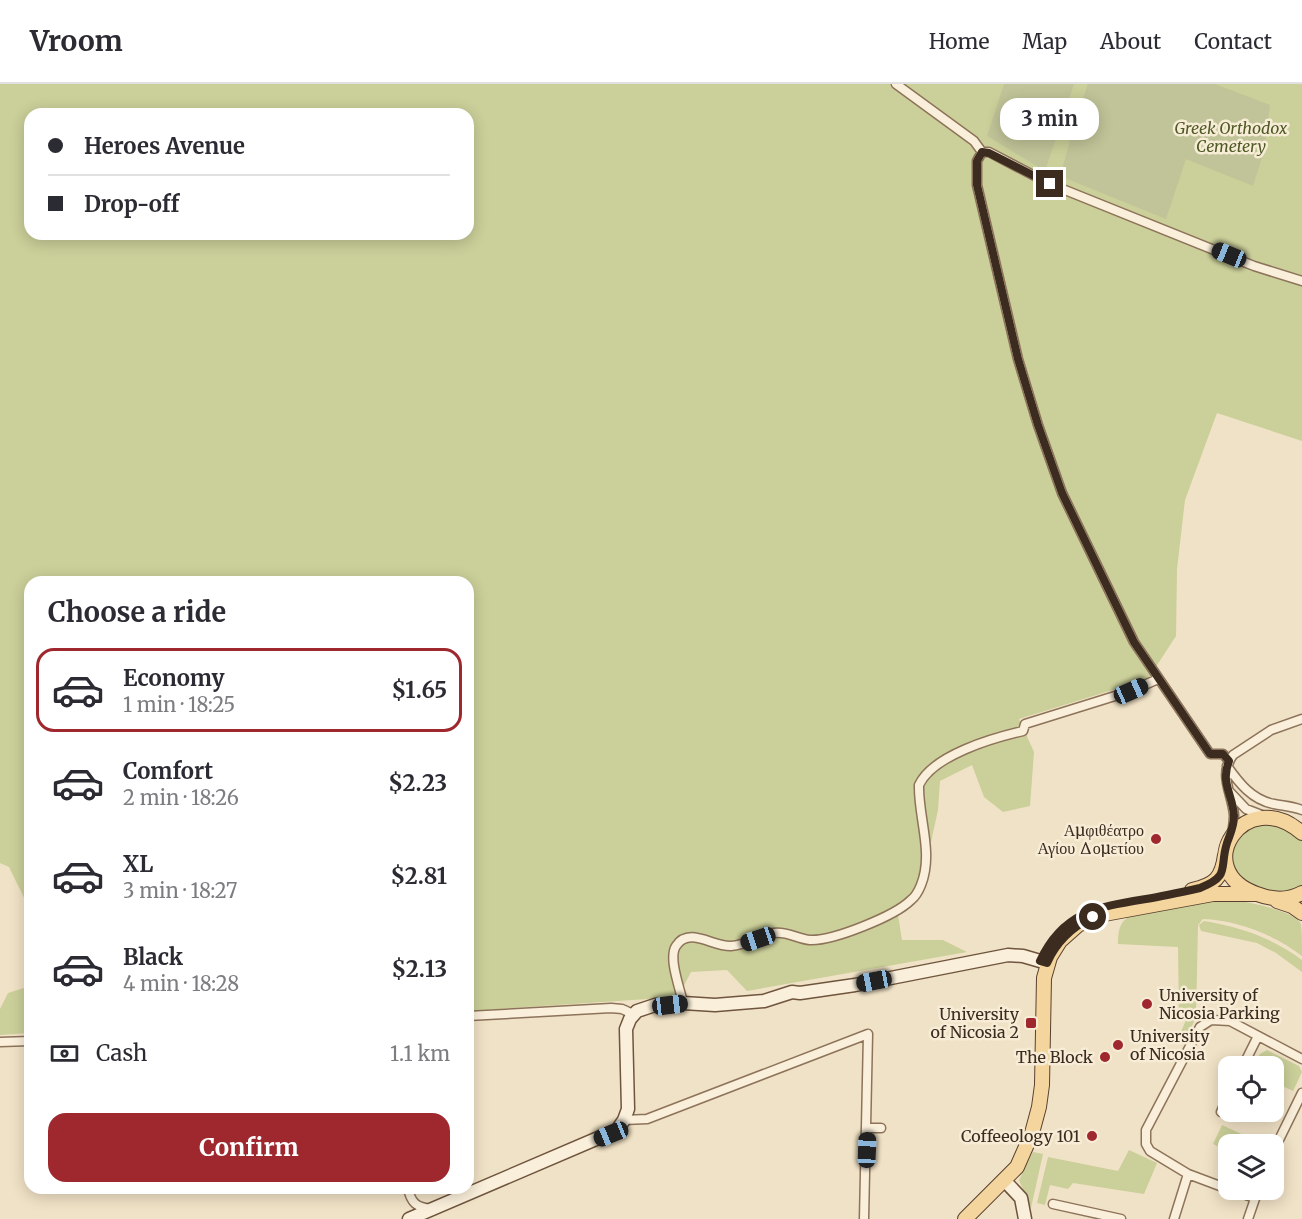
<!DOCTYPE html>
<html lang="en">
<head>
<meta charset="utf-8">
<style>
	body { margin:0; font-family:Merriweather,serif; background:#f2f2f3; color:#2b2b33; height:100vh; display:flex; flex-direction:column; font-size:22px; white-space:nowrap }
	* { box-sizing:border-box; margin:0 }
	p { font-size:20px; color:#7c7c81 }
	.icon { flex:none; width:33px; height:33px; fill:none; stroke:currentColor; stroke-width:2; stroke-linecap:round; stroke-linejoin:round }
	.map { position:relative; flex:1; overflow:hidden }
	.drawer { position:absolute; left:24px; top:492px; width:450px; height:618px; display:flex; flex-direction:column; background:#fff; border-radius:18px; box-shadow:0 3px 15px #0003 }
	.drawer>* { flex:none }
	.guide { position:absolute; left:24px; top:24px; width:450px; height:132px; border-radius:18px; box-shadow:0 3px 15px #0003; display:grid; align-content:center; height:132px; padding:0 24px; background:#fff }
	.fabs { position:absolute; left:1218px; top:972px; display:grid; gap:12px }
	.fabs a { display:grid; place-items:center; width:66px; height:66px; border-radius:12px; background:#fff; box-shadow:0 3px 15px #0003; font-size:30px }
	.end { position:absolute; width:27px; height:27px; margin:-14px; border:8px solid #3c2c1f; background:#fff; box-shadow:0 0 0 3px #fff }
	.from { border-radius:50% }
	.bubble { position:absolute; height:42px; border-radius:18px; background:#fff; box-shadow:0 3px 15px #0003; font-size:20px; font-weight:700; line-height:42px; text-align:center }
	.car { position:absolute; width:18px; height:36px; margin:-18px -9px; border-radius:8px; box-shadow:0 0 4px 2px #0007; background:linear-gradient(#222 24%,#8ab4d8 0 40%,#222 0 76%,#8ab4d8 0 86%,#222 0) }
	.guide b { display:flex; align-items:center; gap:21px; height:57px; font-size:22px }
	.guide b+b { border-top:2px solid #e1e1e2 }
	.guide i { width:15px; height:15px; background:#2b2b33 }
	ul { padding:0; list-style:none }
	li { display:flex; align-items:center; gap:18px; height:84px; margin:0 12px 9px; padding:0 12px; border:3px solid transparent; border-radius:18px }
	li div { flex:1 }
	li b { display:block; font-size:22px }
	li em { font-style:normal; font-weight:700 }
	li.active { border-color:#9e282d }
	li>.icon { width:54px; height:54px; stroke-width:1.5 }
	h2 { padding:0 24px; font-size:27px; line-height:72px }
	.pay { display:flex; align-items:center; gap:15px; height:66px; padding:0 24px; font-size:22px }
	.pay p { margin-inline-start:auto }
	.action { display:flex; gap:12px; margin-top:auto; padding:12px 24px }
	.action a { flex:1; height:69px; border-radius:18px; background:#9e282d; color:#fff; font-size:24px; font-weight:700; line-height:69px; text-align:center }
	header { display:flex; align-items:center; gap:36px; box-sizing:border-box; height:84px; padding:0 30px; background:#fff; border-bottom:2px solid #e1e1e2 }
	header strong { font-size:28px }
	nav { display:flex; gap:33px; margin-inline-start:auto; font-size:21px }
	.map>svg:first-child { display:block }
</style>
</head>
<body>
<header>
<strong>Vroom</strong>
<nav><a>Home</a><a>Map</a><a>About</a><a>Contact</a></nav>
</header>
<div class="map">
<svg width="1302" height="1135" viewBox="0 0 1302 1135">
	<rect width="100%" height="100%" fill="#f0e2c6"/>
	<path fill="#cbcf99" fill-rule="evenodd" d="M0 0H1302V357L1217 329 1185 416 1177 485 1176 552 1148 595 1019 635 1034 668 1030 722 1003 728 984 713 972 681 940 697 938 726 918 817 898 831 902 856H943L967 868 747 907 727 886 691 888 678 913 468 927V498H30V826L9 783 0 779ZM30 30H468V150H30Z
		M1259 740 1275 742 1302 753V803L1277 811 1249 802 1233 785 1230 772 1241 748Z
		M1231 816C1245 817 1296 827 1301 840 1302 848 1302 863 1302 872 1275 851 1237 836 1203 835L1198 841 1196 933 1187 953 1180 950 1186 936 1179 933 1178 863 1118 860C1118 848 1119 838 1130 832L1201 818Z
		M1204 837C1240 843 1273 854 1302 876V888L1276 869 1257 859 1201 847 1199 841Z
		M30 902V949L0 951V925L8 909Z
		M1267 966 1299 982 1302 988 1293 1007 1274 998V982H1253L1260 970Z
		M1222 1041 1263 1060H1228V1067L1213 1060Z
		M1129 1066 1157 1079 1144 1110 1073 1099 1068 1105 1050 1101 1045 1121 1037 1119 1048 1073 1118 1087Z
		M1033 1068 1043 1070 1031 1124 1019 1096Z"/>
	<path fill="#c1c498" d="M1004 0H1074L1045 87 987 52Z
		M1088 0H1215L1270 21 1264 67 1253 102 1186 75 1166 135 1060 92 1079 25Z"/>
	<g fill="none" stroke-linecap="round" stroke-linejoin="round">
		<g stroke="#8d735a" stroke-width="11">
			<path id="street" d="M896 0 974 57 982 68H989L1050 100 1254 182 1302 197
				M982 68 977 77V101L1018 275 1038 341 1062 409 1134 558 1210 670H1223L1229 677
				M1227 682C1239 699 1252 716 1274 720 1284 722 1292 722 1302 726
				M1229 707 1246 725 1264 732
				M1232 750C1233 744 1234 737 1234 731 1232 708 1218 692 1233 671L1271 646 1302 635
				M683 919C680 904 668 874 676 862 689 842 713 863 731 862 746 861 760 852 774 849 787 847 798 855 810 856 833 857 895 832 911 816 915 813 919 806 921 801 934 769 918 733 919 701 933 671 993 654 1023 647L1025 640 1131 607 1158 595
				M468 932 611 924 622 925 633 930
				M0 958 30 957
				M1243 982 1258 952
				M1221 1028 1228 1012
				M624 1036 647 1035 868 950 864 1135
				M867 1044H881
				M1274 1066 1302 1009
				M408 1104C411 1119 416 1123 431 1125
				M1228 1105 1188 1090 1150 1067 1146 1060V1046L1200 943 1211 936 1230 937 1302 975
				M1231 1106 1255 1114
				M1053 1120 1121 1135
				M1174 1135 1188 1090
				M1248 1135 1258 1106"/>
		</g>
		<g stroke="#6f543e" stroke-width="15">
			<path id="secondary" d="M1004 1096 1021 1114 1025 1135
				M409 1135 617 1046 624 1036 628 1025 626 945 630 935 637 927 655 921 683 919 715 921 764 917 792 908 800 909 855 901 1008 871 1023 872 1047 879"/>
		</g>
		<g stroke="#5a412f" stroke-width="16">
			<path id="primary" d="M1302 749C1245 699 1188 786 1257 810 1273 816 1287 817 1302 809
				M1192 806C1215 801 1222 794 1225 771
				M1277 817 1292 822 1302 829
				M965 1135 1017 1083 1032 1049 1039 1023 1042 1001 1044 894 1050 873 1060 857 1078 841 1099 831 1213 810H1257"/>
		</g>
		<use href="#street" stroke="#faefda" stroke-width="8"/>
		<use href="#secondary" stroke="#faefda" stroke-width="12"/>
		<use href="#primary" stroke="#f4d59d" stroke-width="14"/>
	</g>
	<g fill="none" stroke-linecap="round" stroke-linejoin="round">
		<path stroke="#3c2c1f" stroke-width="8" d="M1050 100 989 69 982 68 977 77V101L1018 275 1038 341 1062 409 1134 558 1210 670H1223L1229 677C1220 699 1233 711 1234 732 1234 743 1230 750 1227 759 1219 784 1231 792 1200 804 1182 808 1164 812 1146 815 1097 823 1063 828 1040 877L1047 879C1057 857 1072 843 1093 833"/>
	</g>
	<g fill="#9e282d" stroke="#f7ecd6" stroke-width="2">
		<circle cx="1156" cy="755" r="6"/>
		<circle cx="1147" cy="920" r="6"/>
		<rect x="1025" y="933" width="12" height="12" rx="3"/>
		<circle cx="1118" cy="961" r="6"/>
		<circle cx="1105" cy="973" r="6"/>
		<circle cx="1092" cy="1052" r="6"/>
	</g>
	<g text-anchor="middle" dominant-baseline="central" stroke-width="5" stroke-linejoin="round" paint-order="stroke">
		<g font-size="16" font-style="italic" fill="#4e5925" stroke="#f7ecd6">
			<text x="1231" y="44">Greek Orthodox<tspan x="1231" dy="18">Cemetery</tspan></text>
		</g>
		<g font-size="16" fill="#3c2c1f" stroke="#f7ecd6" text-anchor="end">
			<text x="1144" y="746">Αμφιθέατρο<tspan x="1144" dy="18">Αγίου Δομετίου</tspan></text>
			<text x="1159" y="911" text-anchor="start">University of<tspan x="1159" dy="18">Nicosia Parking</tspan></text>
			<text x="1019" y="930">University<tspan x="1019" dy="18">of Nicosia 2</tspan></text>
			<text x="1130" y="952" text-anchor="start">University<tspan x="1130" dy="18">of Nicosia</tspan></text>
			<text x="1093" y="973">The Block</text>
			<text x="1080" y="1052">Coffeeology 101</text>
		</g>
	</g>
</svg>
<div class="fabs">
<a><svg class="icon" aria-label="locate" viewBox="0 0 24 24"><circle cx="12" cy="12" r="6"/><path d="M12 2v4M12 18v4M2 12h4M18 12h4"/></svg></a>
<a><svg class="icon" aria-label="layers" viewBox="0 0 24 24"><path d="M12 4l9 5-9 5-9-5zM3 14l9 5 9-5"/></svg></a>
</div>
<i class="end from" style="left:1093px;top:833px"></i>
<i class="end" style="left:1050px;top:100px"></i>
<div class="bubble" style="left:1000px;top:14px;width:99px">3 min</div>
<i class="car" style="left:1229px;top:171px;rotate:292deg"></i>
<i class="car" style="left:1131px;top:607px;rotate:66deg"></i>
<i class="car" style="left:758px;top:855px;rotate:251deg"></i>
<i class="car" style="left:874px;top:897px;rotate:259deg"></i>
<i class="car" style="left:670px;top:921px;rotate:83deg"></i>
<i class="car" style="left:611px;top:1050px;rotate:248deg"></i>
<i class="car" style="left:867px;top:1066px;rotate:2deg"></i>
<div class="guide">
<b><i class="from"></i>Heroes Avenue</b>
<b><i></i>Drop-off</b>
</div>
<section class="drawer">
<h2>Choose a ride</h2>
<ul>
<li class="active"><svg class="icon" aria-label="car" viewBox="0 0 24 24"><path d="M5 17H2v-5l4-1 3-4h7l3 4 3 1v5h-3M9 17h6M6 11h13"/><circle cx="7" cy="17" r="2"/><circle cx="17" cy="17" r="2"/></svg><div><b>Economy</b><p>1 min · 18:25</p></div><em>$1.65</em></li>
<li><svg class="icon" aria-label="car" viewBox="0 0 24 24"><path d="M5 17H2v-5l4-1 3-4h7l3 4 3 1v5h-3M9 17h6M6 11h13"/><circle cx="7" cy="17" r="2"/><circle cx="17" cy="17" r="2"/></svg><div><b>Comfort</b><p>2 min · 18:26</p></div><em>$2.23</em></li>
<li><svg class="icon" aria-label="car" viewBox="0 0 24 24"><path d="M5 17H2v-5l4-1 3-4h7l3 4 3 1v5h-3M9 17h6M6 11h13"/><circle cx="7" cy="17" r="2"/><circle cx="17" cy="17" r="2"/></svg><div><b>XL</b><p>3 min · 18:27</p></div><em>$2.81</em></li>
<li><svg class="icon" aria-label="car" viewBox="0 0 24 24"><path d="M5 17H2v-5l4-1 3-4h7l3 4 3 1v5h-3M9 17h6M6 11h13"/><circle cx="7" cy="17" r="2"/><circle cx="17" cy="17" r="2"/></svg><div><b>Black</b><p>4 min · 18:28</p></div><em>$2.13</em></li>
</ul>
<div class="pay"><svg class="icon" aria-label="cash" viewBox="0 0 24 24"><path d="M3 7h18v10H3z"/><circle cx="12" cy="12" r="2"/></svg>Cash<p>1.1 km</p></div>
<div class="action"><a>Confirm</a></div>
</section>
</div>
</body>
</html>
